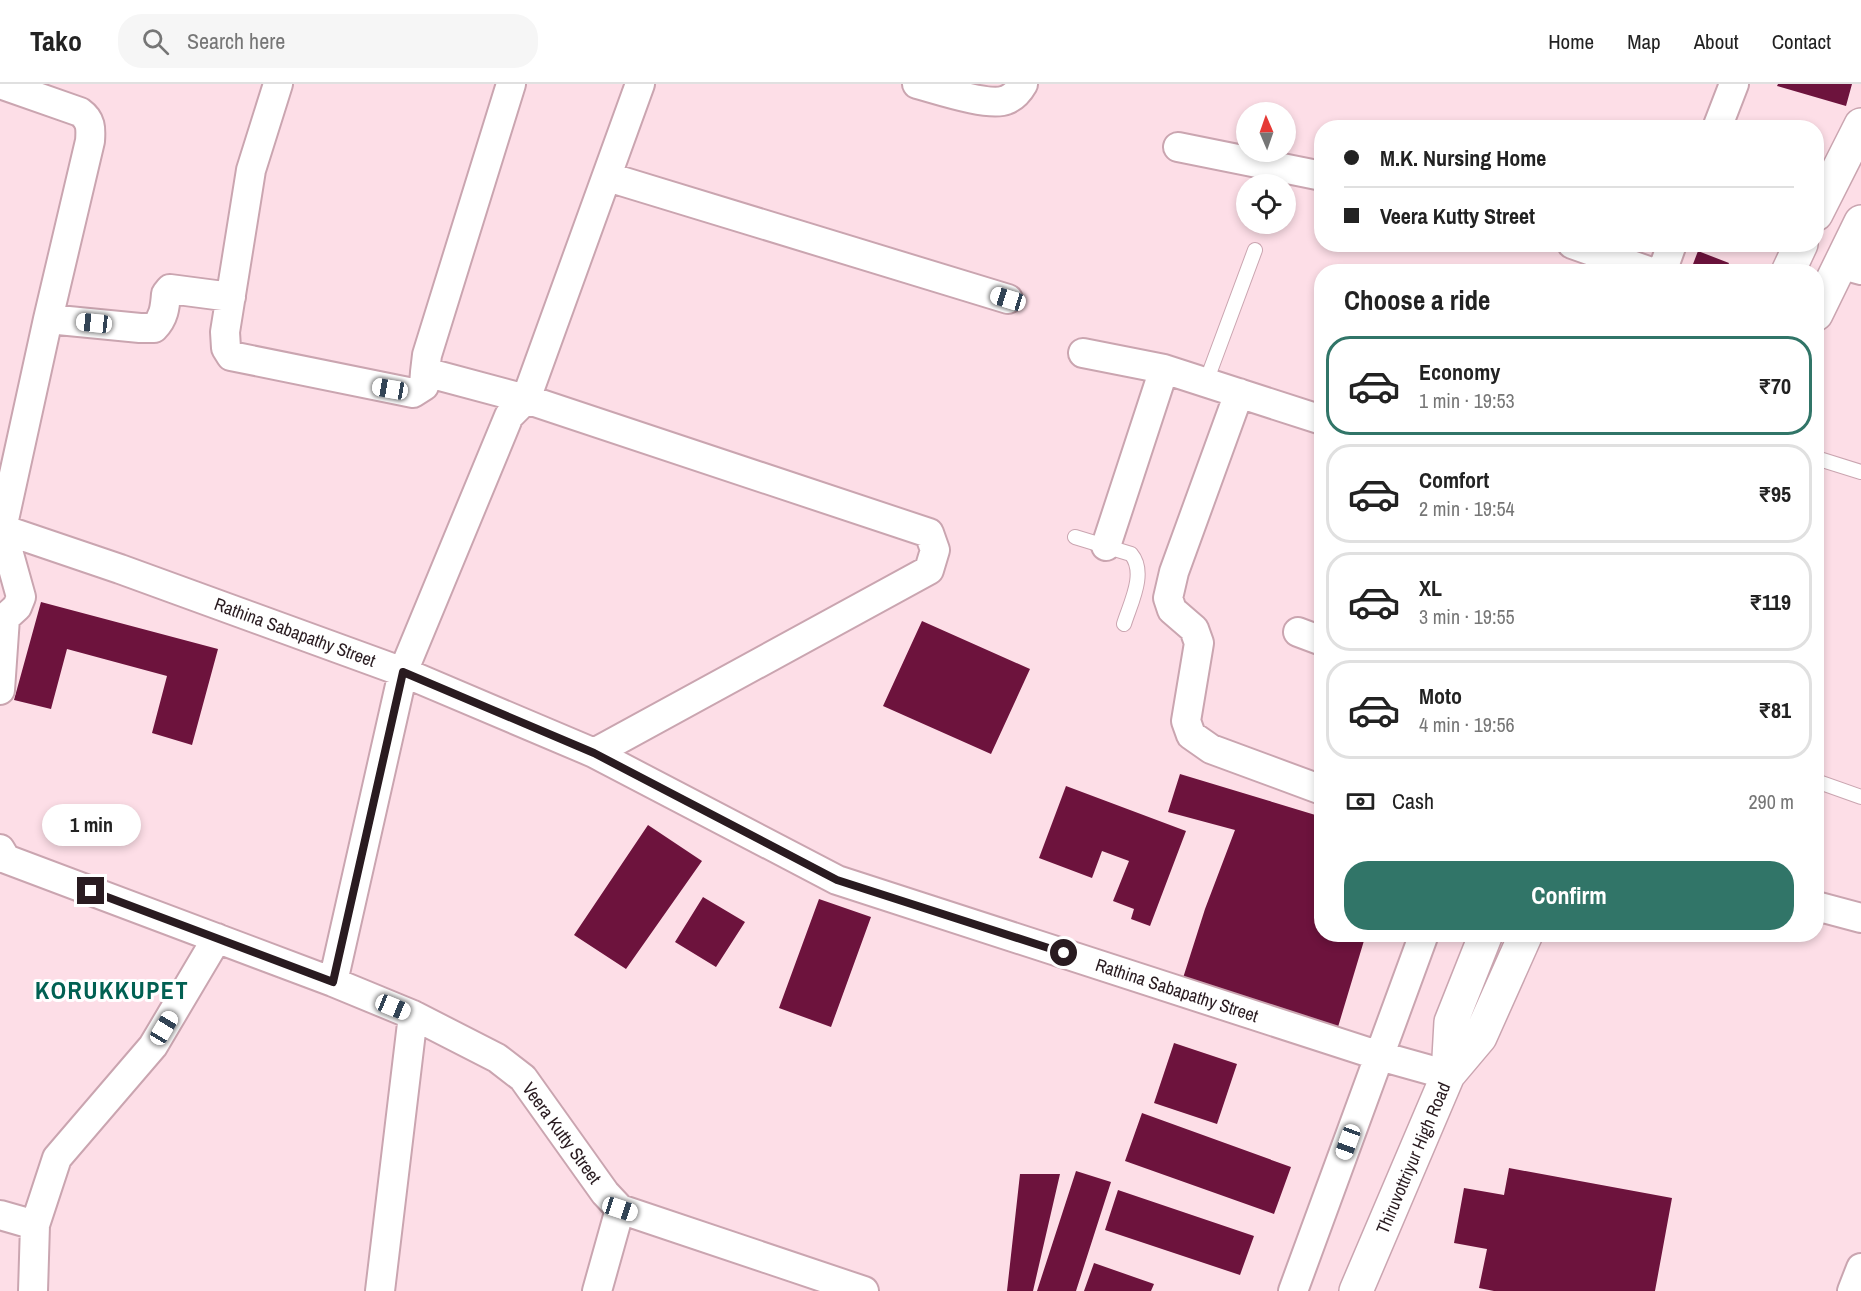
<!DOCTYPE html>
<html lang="en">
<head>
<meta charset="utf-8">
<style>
	body { margin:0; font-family:"Archivo Narrow",sans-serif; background:#f6f6f6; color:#222; height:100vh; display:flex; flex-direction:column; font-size:22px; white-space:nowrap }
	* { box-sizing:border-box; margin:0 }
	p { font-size:20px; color:#767676 }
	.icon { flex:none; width:33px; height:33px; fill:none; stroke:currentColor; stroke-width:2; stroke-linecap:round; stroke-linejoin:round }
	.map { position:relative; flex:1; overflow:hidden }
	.details { position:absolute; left:1314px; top:180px; width:510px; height:678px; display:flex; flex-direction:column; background:#fff; border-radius:24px; box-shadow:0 3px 9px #0003 }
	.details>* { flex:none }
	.banner { position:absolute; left:1314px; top:36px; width:510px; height:132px; border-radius:24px; box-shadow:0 3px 9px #0003; display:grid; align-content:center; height:132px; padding:0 30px; background:#fff }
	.needle { width:39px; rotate:358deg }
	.fabs { position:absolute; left:1236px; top:18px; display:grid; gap:12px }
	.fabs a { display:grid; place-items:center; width:60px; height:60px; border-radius:50%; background:#fff; box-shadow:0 3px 9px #0003; font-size:30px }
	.end { position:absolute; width:27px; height:27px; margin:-14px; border:8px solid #291b20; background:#fff; box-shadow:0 0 0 3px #fff }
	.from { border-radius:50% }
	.bubble { position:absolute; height:42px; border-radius:21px; background:#fff; box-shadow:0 3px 9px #0003; font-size:20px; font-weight:700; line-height:42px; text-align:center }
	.car { position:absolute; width:18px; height:36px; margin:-18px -9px; border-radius:8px; box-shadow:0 0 4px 2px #0007; background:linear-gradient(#fff 24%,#345 0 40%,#fff 0 76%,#345 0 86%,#fff 0) }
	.banner b { display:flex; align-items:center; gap:21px; height:57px; font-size:22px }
	.banner b+b { border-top:2px solid #e0e0e0 }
	.banner i { width:15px; height:15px; background:#222 }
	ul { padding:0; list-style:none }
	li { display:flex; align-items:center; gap:18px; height:99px; margin:0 12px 9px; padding:0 18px; border:3px solid #e0e0e0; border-radius:24px }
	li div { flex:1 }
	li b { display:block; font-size:22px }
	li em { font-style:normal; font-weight:700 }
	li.selected { border-color:#317568 }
	li>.icon { width:54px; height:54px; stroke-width:1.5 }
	h2 { padding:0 30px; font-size:27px; line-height:72px }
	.pay { display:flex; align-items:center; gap:15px; height:66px; padding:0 30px; font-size:22px }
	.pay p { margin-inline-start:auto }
	.action { display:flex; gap:12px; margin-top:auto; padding:12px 30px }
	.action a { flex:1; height:69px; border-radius:24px; background:#317568; color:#fff; font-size:24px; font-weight:700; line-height:69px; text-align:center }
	header { display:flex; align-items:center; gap:36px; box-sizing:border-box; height:84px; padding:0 30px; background:#fff; border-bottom:2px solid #e0e0e0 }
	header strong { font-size:28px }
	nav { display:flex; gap:33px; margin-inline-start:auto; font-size:21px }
	.search { width:420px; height:54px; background:#f6f6f6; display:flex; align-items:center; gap:15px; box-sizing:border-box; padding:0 21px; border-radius:24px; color:#767676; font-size:22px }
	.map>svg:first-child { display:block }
</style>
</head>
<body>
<header>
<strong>Tako</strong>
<div class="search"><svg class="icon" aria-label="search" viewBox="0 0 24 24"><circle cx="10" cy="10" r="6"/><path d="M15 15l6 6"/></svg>Search here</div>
<nav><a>Home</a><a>Map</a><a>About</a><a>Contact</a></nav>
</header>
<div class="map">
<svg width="1861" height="1207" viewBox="0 0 1861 1207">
	<rect width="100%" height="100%" fill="#fddee7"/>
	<path fill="#6d133d" d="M1778 0H1852L1846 22 1777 2Z
		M1698 167 1729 179 1725 188H1690Z
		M41 518 218 565 192 661 152 649 167 592 67 565 51 625 14 616Z
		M922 537 1030 585 991 670 883 622Z
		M1180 690 1322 733V850H1366L1338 943 1183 894 1205 825 1235 746 1168 728Z
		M1066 702 1186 747 1150 842 1131 835 1134 825 1113 817 1129 777 1102 767 1092 794 1039 774Z
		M648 741 702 777 626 885 574 851Z
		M703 813 745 838 716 883 675 858Z
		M819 815 871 833 831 943 779 924Z
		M1174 959 1237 980 1217 1040 1154 1019Z
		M1142 1029 1291 1083 1274 1130 1125 1077Z
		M1509 1084 1672 1114 1655 1207H1494L1479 1204 1487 1165 1454 1159 1464 1104 1504 1111Z
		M1076 1087 1111 1098 1076 1207H1037Z
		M1020 1090H1060L1033 1207H1007Z
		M1118 1106 1254 1152 1240 1191 1105 1146Z
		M1094 1179 1154 1200 1151 1207H1084Z"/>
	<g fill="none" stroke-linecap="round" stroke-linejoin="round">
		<g stroke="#caa5b0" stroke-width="16">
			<path id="lane" d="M1206 298 1255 166
				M1816 374 1861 388
				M1075 453 1131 470C1147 489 1130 520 1124 540
				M1816 697 1861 713"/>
		</g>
		<g stroke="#caa5b0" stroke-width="32">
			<path id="street" d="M0 0 80 28C91 36 91 44 90 57L48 235 2 445
				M278 0 251 86 225 248 226 264 231 272 413 309 424 302 425 288 526 315 929 449 935 466 929 486 594 669
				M917 0C936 5 989 23 1006 16 1014 13 1019 7 1023 0
				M1717 44 1734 0
				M1178 63 1322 92
				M608 93 1008 215
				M1572 160 1651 188
				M1839 180 1861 186
				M1662 188 1672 160
				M48 235 140 244H154C164 234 165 223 166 210L170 205 231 213
				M1083 269 1164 285 1322 336
				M425 288 427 271 511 0
				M1239 309 1174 488 1168 514 1172 526 1194 545 1199 559 1186 637 1191 651 1211 665 1322 706
				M1106 462 1164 285
				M5 534 17 523 21 513 2 445 120 485 403 588 594 669 837 796 1380 972 1448 991
				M1298 548 1322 557
				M0 606 5 534
				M0 765 6 775 333 898 413 931 497 974 523 994 605 1109 620 1125 864 1207
				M1816 822 1861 834
				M333 898 403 588 509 332 526 315 640 0
				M0 1131 35 1141
				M33 1207 35 1141 57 1074 153 962 217 854
				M380 1207 413 931
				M597 1207 620 1125
				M1293 1207 1424 850
				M1852 1207 1861 1184"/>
		</g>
		<g stroke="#caa5b0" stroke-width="36">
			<path id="secondary" d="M1816 130 1861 41
				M1788 188 1801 160
				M1816 230 1861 138
				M1448 991 1451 938 1486 850
				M1356 1207 1448 991 1480 953 1526 850"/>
		</g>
		<use href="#lane" stroke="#fff" stroke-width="14"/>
		<use href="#street" stroke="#fff" stroke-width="28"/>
		<use href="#secondary" stroke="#fff" stroke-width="33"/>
	</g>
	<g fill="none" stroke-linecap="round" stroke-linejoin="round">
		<path stroke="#291b20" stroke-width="8" d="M91 807 333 898 403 588 594 669 837 796 1064 869"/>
	</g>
	<g text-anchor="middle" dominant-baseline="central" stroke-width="6" stroke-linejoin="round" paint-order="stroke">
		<g font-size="18" fill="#291b20" stroke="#fff">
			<text transform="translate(295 548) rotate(20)">Rathina Sabapathy Street</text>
			<text transform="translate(1177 906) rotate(18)">Rathina Sabapathy Street</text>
			<text transform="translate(562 1049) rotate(54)">Veera Kutty Street</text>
			<text transform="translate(1413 1074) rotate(-67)">Thiruvottriyur High Road</text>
		</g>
		<g font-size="24" font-weight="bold" letter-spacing="1.5" fill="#016052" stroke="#fff">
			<text x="112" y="906">KORUKKUPET</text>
		</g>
	</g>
</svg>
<div class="fabs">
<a><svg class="needle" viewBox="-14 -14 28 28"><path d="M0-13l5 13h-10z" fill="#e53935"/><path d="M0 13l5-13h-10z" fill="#767676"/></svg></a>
<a><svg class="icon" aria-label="locate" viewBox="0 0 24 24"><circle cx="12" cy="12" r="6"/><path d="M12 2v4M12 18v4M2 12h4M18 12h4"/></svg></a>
</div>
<i class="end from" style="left:1064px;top:869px"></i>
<i class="end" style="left:91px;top:807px"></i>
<div class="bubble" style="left:42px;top:720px;width:99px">1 min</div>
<i class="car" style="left:1008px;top:215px;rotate:287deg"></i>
<i class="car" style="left:94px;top:239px;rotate:276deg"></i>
<i class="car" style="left:390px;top:305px;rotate:280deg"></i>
<i class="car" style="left:393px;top:923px;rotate:112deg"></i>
<i class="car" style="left:164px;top:944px;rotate:31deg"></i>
<i class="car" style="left:1348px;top:1058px;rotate:200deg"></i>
<i class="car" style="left:620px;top:1125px;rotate:108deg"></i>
<div class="banner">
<b><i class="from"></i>M.K. Nursing Home</b>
<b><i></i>Veera Kutty Street</b>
</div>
<section class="details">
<h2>Choose a ride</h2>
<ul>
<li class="selected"><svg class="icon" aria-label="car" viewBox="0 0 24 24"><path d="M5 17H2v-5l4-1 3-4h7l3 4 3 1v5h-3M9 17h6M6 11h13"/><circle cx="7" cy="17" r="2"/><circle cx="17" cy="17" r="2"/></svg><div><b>Economy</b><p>1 min · 19:53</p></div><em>₹70</em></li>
<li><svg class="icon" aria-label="car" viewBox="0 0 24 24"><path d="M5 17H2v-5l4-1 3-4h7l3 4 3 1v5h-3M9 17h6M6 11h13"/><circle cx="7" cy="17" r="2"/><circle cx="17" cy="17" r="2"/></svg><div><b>Comfort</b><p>2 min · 19:54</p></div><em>₹95</em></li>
<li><svg class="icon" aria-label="car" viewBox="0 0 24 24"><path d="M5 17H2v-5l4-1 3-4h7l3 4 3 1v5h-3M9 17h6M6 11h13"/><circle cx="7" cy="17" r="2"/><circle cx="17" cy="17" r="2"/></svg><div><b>XL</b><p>3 min · 19:55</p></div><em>₹119</em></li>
<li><svg class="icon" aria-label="car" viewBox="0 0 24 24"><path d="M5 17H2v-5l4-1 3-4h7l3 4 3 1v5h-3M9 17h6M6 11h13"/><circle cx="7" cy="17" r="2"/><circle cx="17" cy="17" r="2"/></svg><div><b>Moto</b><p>4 min · 19:56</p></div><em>₹81</em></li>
</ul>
<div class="pay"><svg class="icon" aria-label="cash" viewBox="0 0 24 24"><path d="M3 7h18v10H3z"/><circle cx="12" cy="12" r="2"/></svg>Cash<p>290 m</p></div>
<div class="action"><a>Confirm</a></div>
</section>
</div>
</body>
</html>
